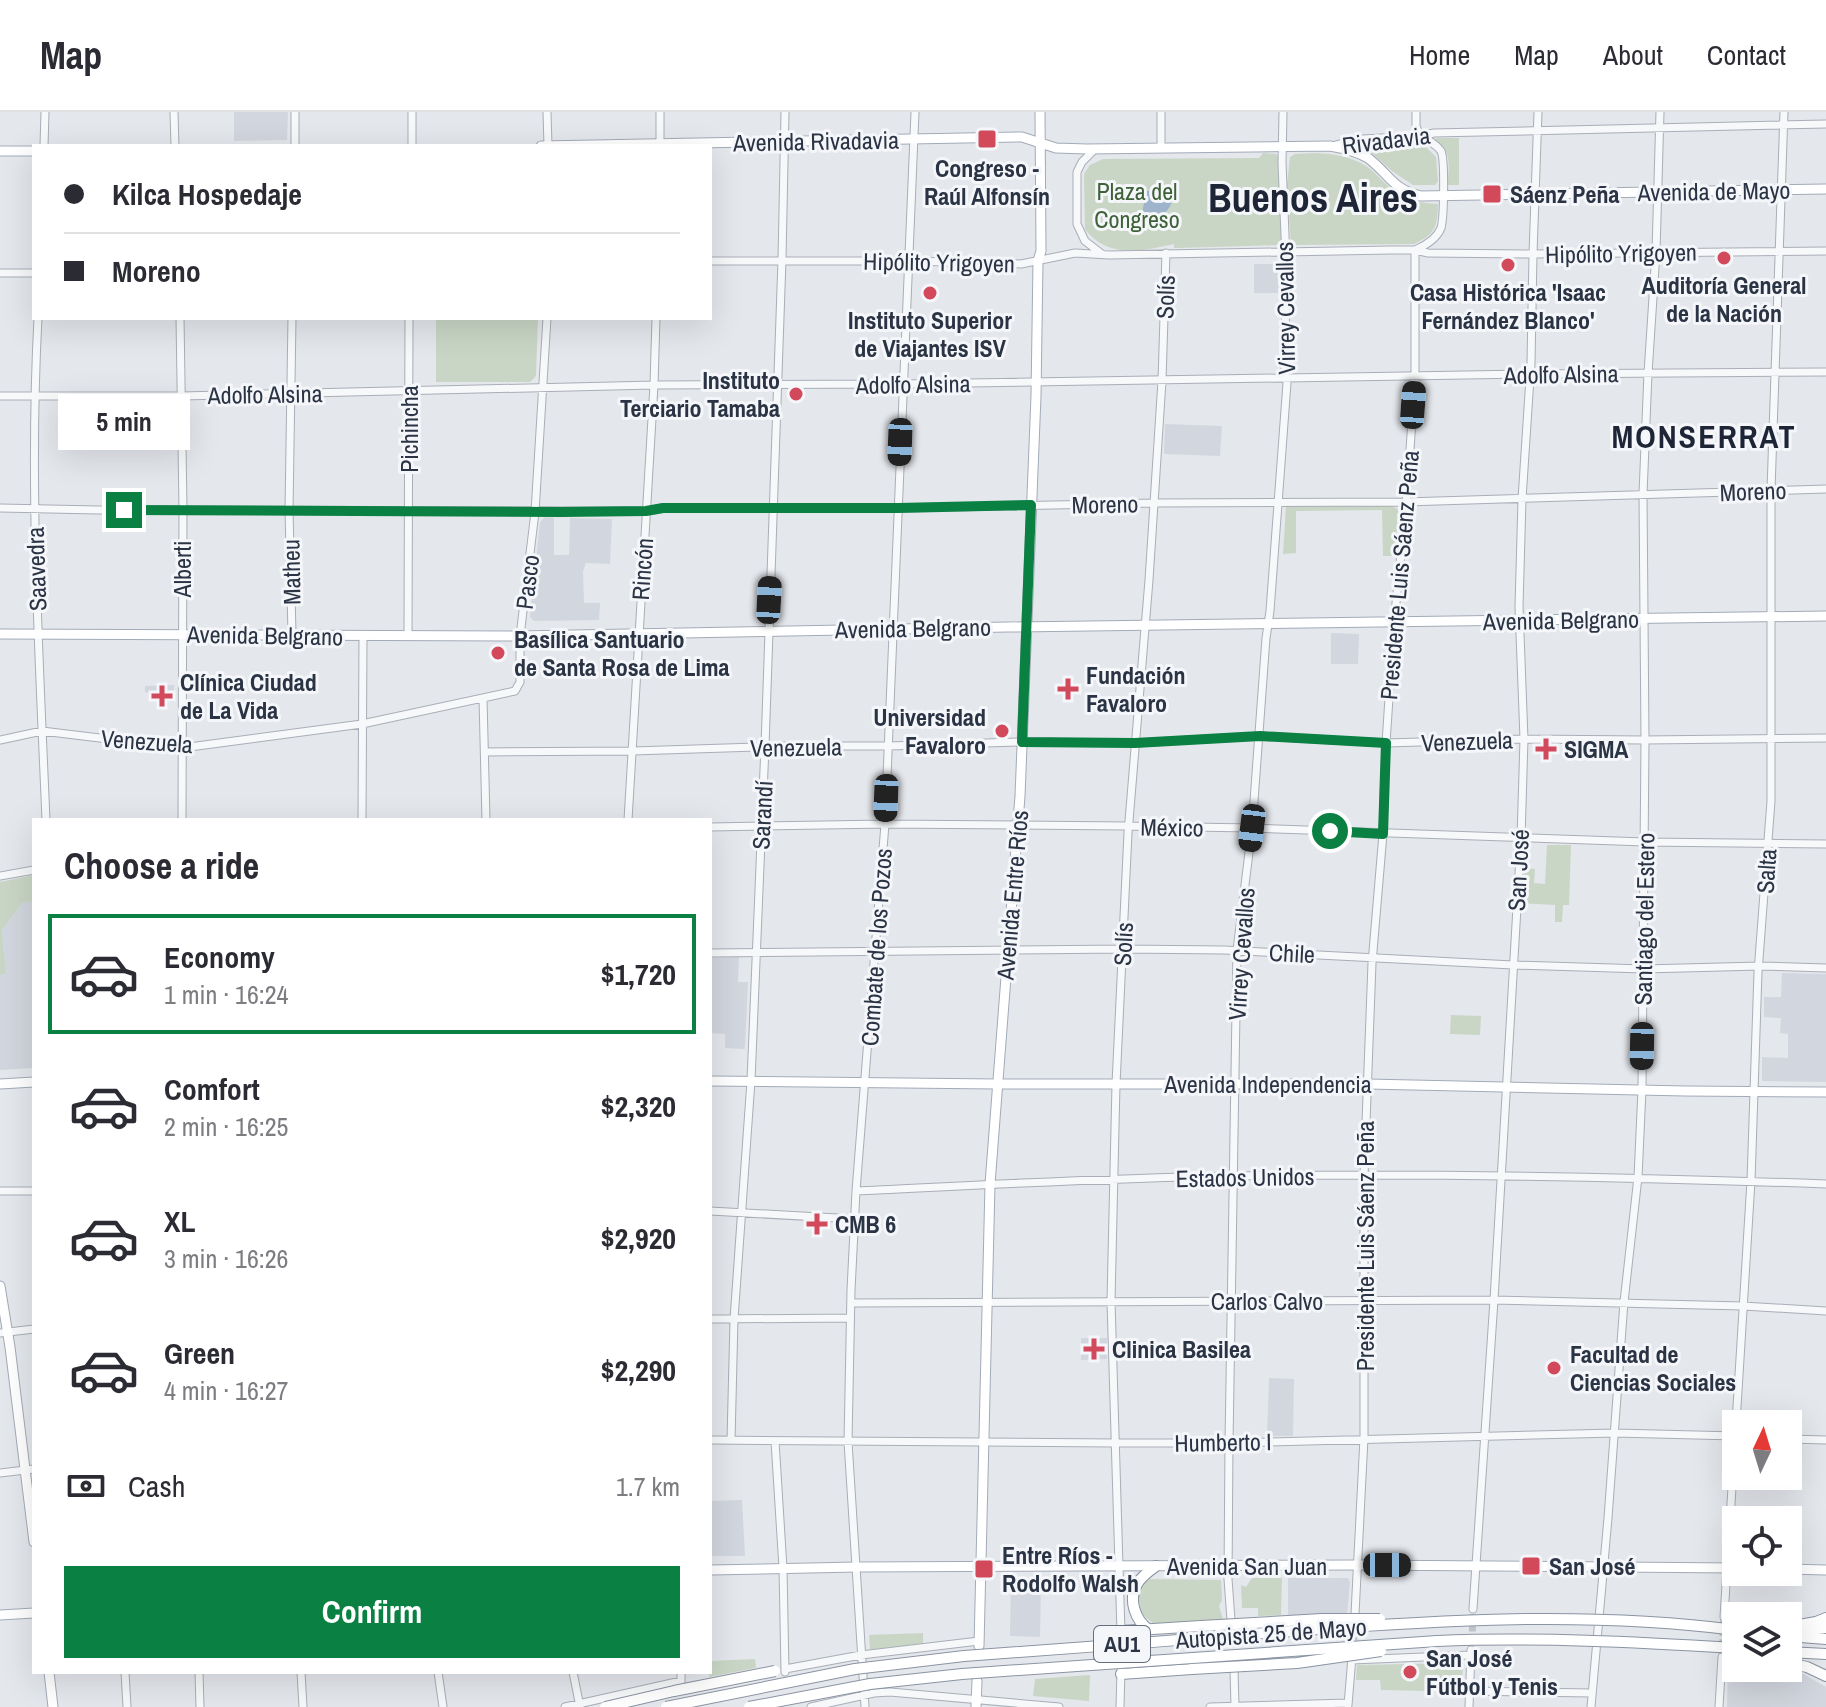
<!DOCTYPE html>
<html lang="en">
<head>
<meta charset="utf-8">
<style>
	body { margin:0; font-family:"Archivo Narrow",sans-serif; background:#f2f2f3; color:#2b2b33; height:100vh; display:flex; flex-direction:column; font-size:30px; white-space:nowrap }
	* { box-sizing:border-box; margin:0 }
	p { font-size:26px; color:#7c7c81 }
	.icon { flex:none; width:44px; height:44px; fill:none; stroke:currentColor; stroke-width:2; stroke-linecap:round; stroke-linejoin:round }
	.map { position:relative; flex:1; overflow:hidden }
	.panel { position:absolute; left:32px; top:706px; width:680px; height:856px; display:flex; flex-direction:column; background:#fff; border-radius:0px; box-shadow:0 8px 32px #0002 }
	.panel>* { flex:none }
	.hud { position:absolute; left:32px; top:32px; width:680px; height:176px; border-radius:0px; box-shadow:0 8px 32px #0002; display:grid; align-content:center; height:176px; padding:0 32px; background:#fff }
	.needle { width:52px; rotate:4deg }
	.buttons { position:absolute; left:1722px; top:1298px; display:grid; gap:16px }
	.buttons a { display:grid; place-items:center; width:80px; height:80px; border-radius:0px; background:#fff; box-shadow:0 8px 32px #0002; font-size:40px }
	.end { position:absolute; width:36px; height:36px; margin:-18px; border:10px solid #0b8043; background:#fff; box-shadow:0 0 0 4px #fff }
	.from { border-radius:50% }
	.bubble { position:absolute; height:56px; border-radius:0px; background:#fff; box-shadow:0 8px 32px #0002; font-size:26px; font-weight:800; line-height:56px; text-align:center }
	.car { position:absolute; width:24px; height:48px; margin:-24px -12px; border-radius:10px; box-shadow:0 0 6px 2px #0007; background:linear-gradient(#222 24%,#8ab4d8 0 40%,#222 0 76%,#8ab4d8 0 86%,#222 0) }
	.hud b { display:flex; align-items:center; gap:28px; height:76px; font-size:30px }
	.hud b+b { border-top:2px solid #e1e1e2 }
	.hud i { width:20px; height:20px; background:#2b2b33 }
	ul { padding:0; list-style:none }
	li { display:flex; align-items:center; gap:24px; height:120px; margin:0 16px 12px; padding:0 16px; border:4px solid transparent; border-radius:0px }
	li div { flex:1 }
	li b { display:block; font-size:30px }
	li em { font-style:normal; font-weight:800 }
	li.on { border-color:#0b8043 }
	li>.icon { width:72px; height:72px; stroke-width:1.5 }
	h2 { padding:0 32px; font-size:36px; line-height:96px }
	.pay { display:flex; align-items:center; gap:20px; height:88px; padding:0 32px; font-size:30px }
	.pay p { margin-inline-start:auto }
	.primary-button { display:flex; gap:16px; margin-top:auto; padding:16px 32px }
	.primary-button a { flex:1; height:92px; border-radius:0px; background:#0b8043; color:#fff; font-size:32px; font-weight:800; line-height:92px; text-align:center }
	header { display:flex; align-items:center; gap:48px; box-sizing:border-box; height:112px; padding:0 40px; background:#fff; border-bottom:2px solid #e1e1e2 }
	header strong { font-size:38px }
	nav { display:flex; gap:44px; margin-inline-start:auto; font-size:28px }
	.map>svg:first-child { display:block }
</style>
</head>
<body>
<header>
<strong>Map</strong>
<nav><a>Home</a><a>Map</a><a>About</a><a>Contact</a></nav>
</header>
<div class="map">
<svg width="1826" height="1595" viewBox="0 0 1826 1595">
	<rect width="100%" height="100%" fill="#e4e7ec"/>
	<path fill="#d2d6de" d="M234 0H288L287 28 234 29Z
		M1254 152H1279V181H1254Z
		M1165 312 1222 314 1220 344 1164 342Z
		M545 405 554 406V443H569L570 406 612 407 610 452 586 451 583 459 584 491H600L599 508 534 509 530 505 540 410Z
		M1331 521 1359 522 1358 552H1331Z
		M174 573V590L150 587V581L145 580V574Z
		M34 789V956L0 958V863L6 862 2 818 22 791Z
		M739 845 738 870H748L745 937 725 936V922L710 921V846Z
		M1782 861 1826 862V970L1762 969V945L1788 946V922L1780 921 1781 906 1764 905V885H1781Z
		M1081 1226H1107V1247L1081 1248Z
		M1269 1266 1294 1267 1293 1324H1267Z
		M742 1388 745 1444H710V1389Z
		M1288 1466H1348L1350 1470 1347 1503H1288Z
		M1011 1468H1041L1040 1525 1010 1524Z
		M1728 1553 1736 1554V1556L1800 1560 1826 1575V1595H1727Z"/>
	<path fill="#c9d6c5" d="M1436 26H1459V73H1448C1448 53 1453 40 1435 28Z
		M1370 32 1415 33 1425 34 1436 45 1438 69 1435 73H1413L1392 59 1366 36Z
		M1263 41 1276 42 1278 44 1282 133 1177 136H1174V132C1142 139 1107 147 1085 117L1084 62 1090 53 1103 47 1259 46Z
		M1316 41C1334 42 1350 44 1366 54 1373 58 1379 66 1385 71 1401 87 1416 91 1438 92 1437 115 1436 122 1414 132L1291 133 1287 73 1290 45 1295 42Z
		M436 206H538L536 264 530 270H436Z
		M1386 393 1396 396 1399 399 1394 444H1383L1382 398 1296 399V441L1283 442 1286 394Z
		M1547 733H1571L1569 793H1563L1562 810H1555V793L1521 791 1524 756 1535 757 1534 771 1545 772Z
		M34 763V789L22 791 2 818 6 862 0 863V770Z
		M1451 903 1481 904 1480 923 1450 922Z
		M1252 1466H1282L1281 1503 1258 1504V1496H1242L1241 1473 1246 1475Z
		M1150 1467 1221 1468 1222 1488 1219 1494 1223 1507 1154 1512 1137 1498V1475Z
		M923 1521V1532L870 1538 869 1523Z
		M755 1547 756 1556 709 1565 711 1549Z
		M1463 1551 1462 1569 1426 1568V1579L1381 1578 1380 1568H1356L1357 1553Z
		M1090 1563 1089 1589 1033 1584 1035 1567Z"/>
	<path fill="#9fb4cc" d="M1162 73C1177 88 1173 91 1162 105L1156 100 1142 101 1144 91 1142 79H1157L1159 75Z"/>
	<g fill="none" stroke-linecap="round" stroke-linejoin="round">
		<path stroke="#bfc3cb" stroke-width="7" stroke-dasharray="7 3.5" stroke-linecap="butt" d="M1472 1530 1473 1497
			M1353 1539 1355 1511
			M1722 1545 1724 1505
			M1121 1553V1523"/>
		<g stroke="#a9aeb7" stroke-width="9">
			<path id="minor" d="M174 0 175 34
				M412 0V34
				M547 0 548 34
				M1161 0V36
				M1416 0V14L1420 24
				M1336 33 1363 27 1420 24 1434 21 1826 12
				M44 34 45 0
				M295 34V0
				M660 34V0
				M1095 37 1082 50 1077 60V112L1085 129 1102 142
				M1417 137C1426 133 1437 126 1441 116 1444 106 1445 47 1441 39 1436 32 1428 28 1420 24
				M710 149H909L1021 152 1075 141 1109 143 1391 138H1415L1428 141 1533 142 1826 139
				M0 161H34
				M38 206C29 373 39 541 46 708
				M180 206 183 397 182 708
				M292 206 289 398 292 522
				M0 284H181L654 273 902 272 1531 262 1826 260
				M0 396 98 398 646 399 663 396H898L1154 391 1405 390 1826 377
				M408 524 409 206
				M483 586 486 708
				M0 628 42 619 182 636 362 612 515 579 520 570V524L535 400 547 206
				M485 640 633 639 785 634H889L1022 630 1135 631 1260 624 1386 631 1524 627 1645 628 1826 626
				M362 708 363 524
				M628 708 654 273 656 206
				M710 715 885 712 1129 714 1252 716 1645 730 1826 732
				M0 764 34 758
				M710 841 1123 837 1224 838 1513 853 1644 857 1760 854 1826 856
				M0 1079H34
				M856 1079C981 1073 1106 1066 1232 1064 1430 1061 1628 1065 1826 1072
				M710 1099 855 1107
				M851 1191 1494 1188 1743 1194 1826 1199
				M710 1207 850 1206
				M0 1221 34 1217
				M1788 1327 1826 1328
				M710 1328 1116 1331H1229L1615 1321 1736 1324
				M731 1328 734 1207 751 969 765 634 782 148 785 0
				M775 1329 783 1456 785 1560
				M0 1361 34 1357
				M1473 1497 1494 1188 1521 727 1524 627 1519 495 1522 387 1531 251 1533 142 1538 0
				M1355 1502 1364 1326V1064L1372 851 1383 722 1386 631 1394 511 1407 382 1415 264V138
				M1724 1505 1751 1069 1758 860 1771 689V378L1784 0
				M1231 1508 1228 1467 1229 1331 1237 838 1252 716 1266 526 1270 499 1287 271 1285 259 1286 147 1282 51 1283 0
				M1121 1521 1111 1189 1116 972 1128 721 1149 468 1162 269 1166 141
				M1352 1548 1471 1543
				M785 1557 861 1543 979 1529
				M1234 1557 1235 1595
				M125 1560 127 1595
				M199 1560 200 1595
				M301 1560 303 1595
				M438 1560 443 1595
				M573 1560 580 1595
				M1469 1579 1592 1581
				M1348 1593 1352 1545
				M565 1595 681 1569V1560
				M811 1595 874 1581 890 1580 1059 1595
				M865 1595 848 1330 851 1178 856 1079 885 712 915 0
				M1120 1595 1121 1558
				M1210 1595 1348 1591
				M1469 1595 1471 1538
				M1591 1595 1608 1406 1624 1190 1638 1065 1642 978 1645 628 1643 382 1648 261 1656 140 1660 0
				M1719 1595 1722 1545"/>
		</g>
		<g stroke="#a3abb8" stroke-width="11">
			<path id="major" d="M541 34 1022 25 1056 36 1087 37 1330 34C1342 36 1357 39 1368 46 1388 61 1394 79 1421 84L1826 77
				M0 39H34
				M0 522 520 524 1008 515 1826 504
				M710 969 997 972H1367L1685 979 1826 980
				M0 972 34 970
				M0 1174 10 1235 34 1430
				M1788 1457 1826 1458
				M710 1458 857 1455 1358 1453 1736 1456
				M0 1503 34 1501
				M979 1534 990 1072 1020 684 1036 284 1038 149 1041 139 1040 0
				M49 1560 53 1595
				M976 1595 977 1569"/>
		</g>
		<g stroke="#8b94a3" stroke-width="12">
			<path id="highway" d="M1788 1515 1816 1510 1826 1506
				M1149 1518C1135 1508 1128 1488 1137 1472 1141 1465 1149 1459 1156 1454
				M1804 1518 1826 1516
				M1121 1519 1201 1514
				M1788 1524 1826 1527
				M1788 1540 1826 1542
				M1788 1551 1807 1555 1826 1564
				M1121 1562 1192 1557"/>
		</g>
		<use href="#minor" stroke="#f7f8fa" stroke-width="7"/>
		<use href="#major" stroke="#fff" stroke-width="9"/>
		<use href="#highway" stroke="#fff" stroke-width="10"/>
		<g stroke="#8b94a3" stroke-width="12" stroke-linecap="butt">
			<path id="highway-bridge" d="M1201 1514 1322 1507H1380
				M1192 1557 1297 1551 1381 1539
				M605 1595 674 1579 775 1559
				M666 1595 855 1557 964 1544C1073 1536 1183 1528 1292 1519 1440 1508 1588 1499 1736 1518
				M749 1595 870 1572 962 1562 1437 1529C1537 1525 1636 1530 1736 1536"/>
		</g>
		<use href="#highway-bridge" stroke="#fff" stroke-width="10"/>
	</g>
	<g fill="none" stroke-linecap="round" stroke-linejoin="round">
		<path stroke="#0b8043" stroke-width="10" d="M124 398 561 400 646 399 663 396H898L1031 393 1022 630 1135 631 1260 624 1386 631 1383 722 1330 719"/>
	</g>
	<g fill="#d1495b" stroke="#f4f6f9" stroke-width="3">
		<rect x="977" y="17" width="20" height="20" rx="4"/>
		<rect x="1482" y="72" width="20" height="20" rx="4"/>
		<circle cx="1724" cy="146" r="8"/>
		<circle cx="1508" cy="153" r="8"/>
		<circle cx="930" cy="181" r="8"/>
		<circle cx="796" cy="282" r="8"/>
		<circle cx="498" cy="541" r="8"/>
		<path d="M1064 565h8v8h8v8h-8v8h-8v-8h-8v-8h8z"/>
		<path d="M158 572h8v8h8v8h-8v8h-8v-8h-8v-8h8z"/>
		<circle cx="1002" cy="619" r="8"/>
		<path d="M1542 625h8v8h8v8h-8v8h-8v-8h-8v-8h8z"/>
		<path d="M813 1100h8v8h8v8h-8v8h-8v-8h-8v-8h8z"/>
		<path d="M1090 1225h8v8h8v8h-8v8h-8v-8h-8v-8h8z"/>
		<circle cx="1554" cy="1256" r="8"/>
		<rect x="1521" y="1444" width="20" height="20" rx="4"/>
		<rect x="974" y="1447" width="20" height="20" rx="4"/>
		<circle cx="1410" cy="1560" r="8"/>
	</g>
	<g text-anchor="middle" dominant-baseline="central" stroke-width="6" stroke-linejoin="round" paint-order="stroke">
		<rect fill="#f4f6f9" stroke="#676e7b" stroke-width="2" x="1094" y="1514" width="56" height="36" rx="6"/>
		<g font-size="22" font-weight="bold" fill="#2b3445">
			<text x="1122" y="1532">AU1</text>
		</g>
		<g font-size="24" fill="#2b3445" stroke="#f4f6f9">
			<text transform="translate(1386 28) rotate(-7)">Rivadavia</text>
			<text transform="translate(816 29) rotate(-1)">Avenida Rivadavia</text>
			<text transform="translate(1714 79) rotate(-1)">Avenida de Mayo</text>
			<text transform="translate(1621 141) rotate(-1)">Hipólito Yrigoyen</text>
			<text transform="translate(939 150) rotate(1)">Hipólito Yrigoyen</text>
			<text transform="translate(1165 185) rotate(-88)">Solís</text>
			<text transform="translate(1285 196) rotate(-91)">Virrey Cevallos</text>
			<text transform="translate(1561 262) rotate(-1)">Adolfo Alsina</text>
			<text transform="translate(913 272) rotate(-1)">Adolfo Alsina</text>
			<text transform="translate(265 282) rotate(-1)">Adolfo Alsina</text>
			<text transform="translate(409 317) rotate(-90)">Pichincha</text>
			<text transform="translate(1753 379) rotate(-2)">Moreno</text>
			<text transform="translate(1105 392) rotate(-1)">Moreno</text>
			<text transform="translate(36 457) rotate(-92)">Saavedra</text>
			<text transform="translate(182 457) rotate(-90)">Alberti</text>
			<text transform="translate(642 457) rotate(-86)">Rincón</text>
			<text transform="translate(291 460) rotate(-91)">Matheu</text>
			<text transform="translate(1399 463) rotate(-85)">Presidente Luis Sáenz Peña</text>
			<text transform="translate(527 470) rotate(-83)">Pasco</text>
			<text transform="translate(1561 508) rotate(-1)">Avenida Belgrano</text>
			<text transform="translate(913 516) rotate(-1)">Avenida Belgrano</text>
			<text transform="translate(265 523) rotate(1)">Avenida Belgrano</text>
			<text transform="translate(147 629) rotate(4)">Venezuela</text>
			<text transform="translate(1467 629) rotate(-2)">Venezuela</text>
			<text transform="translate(796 635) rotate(-1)">Venezuela</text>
			<text transform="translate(762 703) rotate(-87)">Sarandí</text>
			<text transform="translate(1172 715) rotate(1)">México</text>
			<text transform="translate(1518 758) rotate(-87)">San José</text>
			<text transform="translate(1766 759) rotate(-86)">Salta</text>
			<text transform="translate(1012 783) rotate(-85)">Avenida Entre Ríos</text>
			<text transform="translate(1644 807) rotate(-89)">Santiago del Estero</text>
			<text transform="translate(1123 832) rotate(-87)">Solís</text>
			<text transform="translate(876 835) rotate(-86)">Combate de los Pozos</text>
			<text transform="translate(1292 841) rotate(3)">Chile</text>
			<text transform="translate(1241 842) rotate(-86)">Virrey Cevallos</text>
			<text x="1268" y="972">Avenida Independencia</text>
			<text transform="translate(1245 1065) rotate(-1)">Estados Unidos</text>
			<text transform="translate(1365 1134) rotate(-90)">Presidente Luis Sáenz Peña</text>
			<text x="1267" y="1189">Carlos Calvo</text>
			<text transform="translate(1223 1330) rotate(-1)">Humberto I</text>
			<text x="1247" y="1454">Avenida San Juan</text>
			<text transform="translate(1271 1521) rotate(-4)">Autopista 25 de Mayo</text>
		</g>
		<g font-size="24" font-weight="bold" fill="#2b3445" stroke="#f4f6f9" text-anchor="start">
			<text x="987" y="56" text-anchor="middle">Congreso -<tspan x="987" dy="28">Raúl Alfonsín</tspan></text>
			<text x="1510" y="82">Sáenz Peña</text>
			<text x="1724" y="173" text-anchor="middle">Auditoría General<tspan x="1724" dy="28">de la Nación</tspan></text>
			<text x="1508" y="180" text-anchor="middle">Casa Histórica 'Isaac<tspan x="1508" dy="28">Fernández Blanco'</tspan></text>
			<text x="930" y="208" text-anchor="middle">Instituto Superior<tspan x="930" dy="28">de Viajantes ISV</tspan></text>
			<text x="780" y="268" text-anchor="end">Instituto<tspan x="780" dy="28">Terciario Tamaba</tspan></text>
			<text x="514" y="527">Basílica Santuario<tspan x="514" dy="28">de Santa Rosa de Lima</tspan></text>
			<text x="1086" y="563">Fundación<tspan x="1086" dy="28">Favaloro</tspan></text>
			<text x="180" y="570">Clínica Ciudad<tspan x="180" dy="28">de La Vida</tspan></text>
			<text x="986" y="605" text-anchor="end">Universidad<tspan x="986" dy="28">Favaloro</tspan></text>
			<text x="1564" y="637">SIGMA</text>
			<text x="835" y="1112">CMB 6</text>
			<text x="1112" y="1237">Clinica Basilea</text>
			<text x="1570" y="1242">Facultad de<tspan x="1570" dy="28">Ciencias Sociales</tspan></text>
			<text x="1002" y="1443">Entre Ríos -<tspan x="1002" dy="28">Rodolfo Walsh</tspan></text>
			<text x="1549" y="1454">San José</text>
			<text x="1426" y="1546">San José<tspan x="1426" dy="28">Fútbol y Tenis</tspan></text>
		</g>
		<g font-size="24" fill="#3f6138" stroke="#f4f6f9">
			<text x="1137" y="79">Plaza del<tspan x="1137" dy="28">Congreso</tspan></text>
		</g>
		<g font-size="32" font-weight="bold" letter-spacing="2" fill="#1d2536" stroke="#f4f6f9">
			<text x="1704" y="324">MONSERRAT</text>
		</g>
		<g font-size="40" font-weight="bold" fill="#1d2536" stroke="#f4f6f9">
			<text x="1313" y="85">Buenos Aires</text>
		</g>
	</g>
</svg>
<div class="buttons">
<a><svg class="needle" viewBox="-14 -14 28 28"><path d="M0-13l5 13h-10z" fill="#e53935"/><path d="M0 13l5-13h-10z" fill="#7c7c81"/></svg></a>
<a><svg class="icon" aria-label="locate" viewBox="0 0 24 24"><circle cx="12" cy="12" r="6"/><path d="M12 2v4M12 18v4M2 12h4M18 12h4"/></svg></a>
<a><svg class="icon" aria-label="layers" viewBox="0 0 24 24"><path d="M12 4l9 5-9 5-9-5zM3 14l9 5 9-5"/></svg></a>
</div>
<i class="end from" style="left:1330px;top:719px"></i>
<i class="end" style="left:124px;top:398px"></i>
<div class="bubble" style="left:58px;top:282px;width:132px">5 min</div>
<i class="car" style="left:1413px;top:293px;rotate:4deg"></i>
<i class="car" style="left:900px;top:330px;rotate:182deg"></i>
<i class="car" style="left:769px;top:488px;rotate:3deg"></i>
<i class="car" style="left:886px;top:686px;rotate:182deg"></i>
<i class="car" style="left:1252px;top:716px;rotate:187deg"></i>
<i class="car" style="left:1642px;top:934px;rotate:181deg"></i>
<i class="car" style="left:1387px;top:1453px;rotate:90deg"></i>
<div class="hud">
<b><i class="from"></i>Kilca Hospedaje</b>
<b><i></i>Moreno</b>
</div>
<section class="panel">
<h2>Choose a ride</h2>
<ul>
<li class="on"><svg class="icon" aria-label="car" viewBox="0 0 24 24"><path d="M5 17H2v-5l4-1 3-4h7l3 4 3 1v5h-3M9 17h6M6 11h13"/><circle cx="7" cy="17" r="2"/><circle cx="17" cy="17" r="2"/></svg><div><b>Economy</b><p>1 min · 16:24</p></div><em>$1,720</em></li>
<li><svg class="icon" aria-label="car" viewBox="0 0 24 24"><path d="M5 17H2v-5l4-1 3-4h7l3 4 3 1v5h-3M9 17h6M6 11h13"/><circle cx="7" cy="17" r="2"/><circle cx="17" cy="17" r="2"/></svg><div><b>Comfort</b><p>2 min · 16:25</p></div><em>$2,320</em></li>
<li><svg class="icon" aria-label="car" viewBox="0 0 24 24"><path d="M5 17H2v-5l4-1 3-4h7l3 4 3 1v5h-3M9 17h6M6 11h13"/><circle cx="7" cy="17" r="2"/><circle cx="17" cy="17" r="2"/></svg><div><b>XL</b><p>3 min · 16:26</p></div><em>$2,920</em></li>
<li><svg class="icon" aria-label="car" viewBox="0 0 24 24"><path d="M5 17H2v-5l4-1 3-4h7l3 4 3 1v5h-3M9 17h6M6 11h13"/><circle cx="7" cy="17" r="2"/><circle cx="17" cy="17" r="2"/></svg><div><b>Green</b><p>4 min · 16:27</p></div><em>$2,290</em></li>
</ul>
<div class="pay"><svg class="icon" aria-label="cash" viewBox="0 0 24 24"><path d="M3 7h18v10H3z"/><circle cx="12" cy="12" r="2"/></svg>Cash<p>1.7 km</p></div>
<div class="primary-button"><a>Confirm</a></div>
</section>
</div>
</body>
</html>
